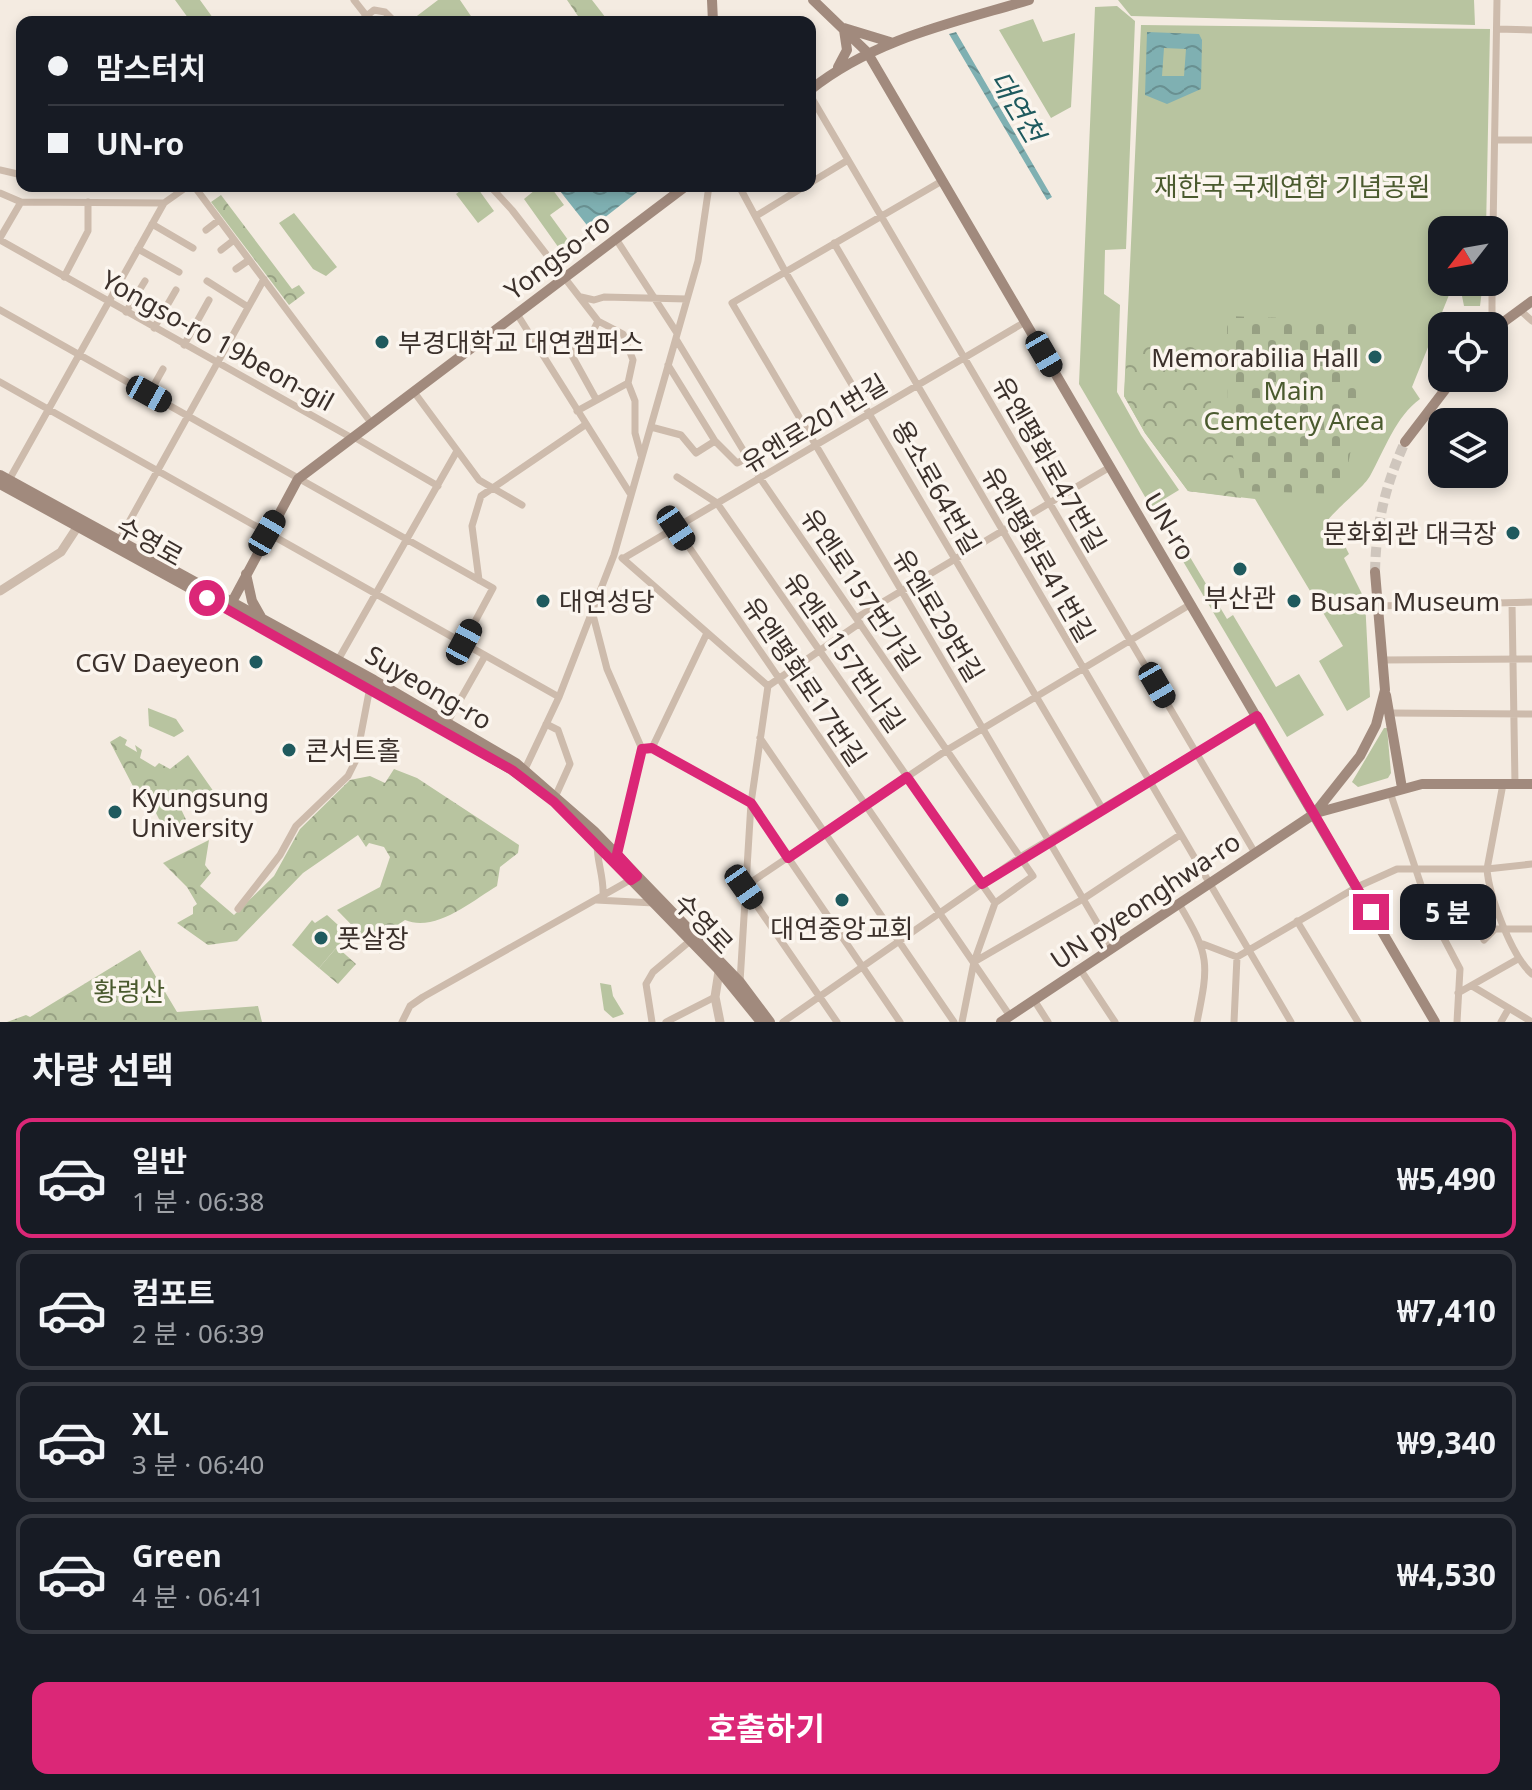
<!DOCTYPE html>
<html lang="ko">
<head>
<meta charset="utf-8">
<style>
	body { margin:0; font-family:"Noto Sans","Noto Sans KR",sans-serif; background:#242831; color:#f1f3f6; height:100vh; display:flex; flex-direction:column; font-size:30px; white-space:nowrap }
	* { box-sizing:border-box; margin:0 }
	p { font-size:26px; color:#9ea1a6 }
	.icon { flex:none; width:44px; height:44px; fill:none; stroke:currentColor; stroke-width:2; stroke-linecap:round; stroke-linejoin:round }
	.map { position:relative; height:1022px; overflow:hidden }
	.sheet { display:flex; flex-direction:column; background:#171b24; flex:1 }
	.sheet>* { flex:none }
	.banner { position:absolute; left:16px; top:16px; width:800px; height:176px; border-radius:16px; box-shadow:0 4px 12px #0003; display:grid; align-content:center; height:176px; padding:0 32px; background:#171b24 }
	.needle { width:52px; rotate:239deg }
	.buttons { position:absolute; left:1428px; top:216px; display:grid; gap:16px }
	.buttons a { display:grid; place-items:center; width:80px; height:80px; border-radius:16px; background:#171b24; box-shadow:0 4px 12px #0003; font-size:40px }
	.end { position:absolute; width:36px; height:36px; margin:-18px; border:10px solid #db2777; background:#fff; box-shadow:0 0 0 4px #fff }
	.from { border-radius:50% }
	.bubble { position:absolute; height:56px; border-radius:16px; background:#171b24; box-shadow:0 4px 12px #0003; font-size:26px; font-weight:700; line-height:56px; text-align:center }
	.car { position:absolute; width:24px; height:48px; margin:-24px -12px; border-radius:10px; box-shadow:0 0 6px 2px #0007; background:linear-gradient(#222 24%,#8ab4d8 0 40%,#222 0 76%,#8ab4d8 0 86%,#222 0) }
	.banner b { display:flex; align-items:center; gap:28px; height:76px; font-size:30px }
	.banner b+b { border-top:2px solid #363941 }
	.banner i { width:20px; height:20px; background:#f1f3f6 }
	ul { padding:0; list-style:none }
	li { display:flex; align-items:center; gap:24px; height:120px; margin:0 16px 12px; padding:0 16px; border:4px solid #363941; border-radius:16px }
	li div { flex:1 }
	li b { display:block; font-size:30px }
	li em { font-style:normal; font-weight:700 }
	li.on { border-color:#db2777 }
	li>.icon { width:72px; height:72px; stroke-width:1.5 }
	h2 { padding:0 32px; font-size:36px; line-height:96px }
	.cta { display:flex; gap:16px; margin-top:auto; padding:16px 32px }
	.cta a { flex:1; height:92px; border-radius:16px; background:#db2777; color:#fff; font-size:32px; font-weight:700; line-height:92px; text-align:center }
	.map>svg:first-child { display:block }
</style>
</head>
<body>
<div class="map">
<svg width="1532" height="1022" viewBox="0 0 1532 1022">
	<defs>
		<pattern id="forest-crowns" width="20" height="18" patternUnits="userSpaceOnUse" patternTransform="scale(2)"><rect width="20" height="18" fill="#b8c4a0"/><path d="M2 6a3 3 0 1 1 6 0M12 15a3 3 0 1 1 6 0" fill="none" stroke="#97a083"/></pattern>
		<pattern id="cemetery-stones" width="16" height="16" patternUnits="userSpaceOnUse" patternTransform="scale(2)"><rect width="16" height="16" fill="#b8c4a0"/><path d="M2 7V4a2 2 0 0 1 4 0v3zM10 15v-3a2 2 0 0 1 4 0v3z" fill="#97a083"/></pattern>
		<pattern id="water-waves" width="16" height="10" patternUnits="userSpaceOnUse" patternTransform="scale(2)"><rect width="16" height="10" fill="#7fb0b2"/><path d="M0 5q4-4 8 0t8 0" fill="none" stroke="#699091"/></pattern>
	</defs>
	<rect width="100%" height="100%" fill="#f4ebe1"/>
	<path fill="#b8c4a0" d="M175 0H200L213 18 191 22Z
		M438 0H460L475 22H409Z
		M1118 0H1474L1475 25 1131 16Z
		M1117 6 1135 21 1126 249 1105 250 1104 294 1120 305 1117 392 1141 435 1179 490 1151 507 1079 384 1095 7Z
		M1033 19 1043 42 1075 33 1071 107 1051 118 999 30Z
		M1141 25 1490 29 1486 230H1442V282H1483L1480 306H1464L1462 296 1449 295 1412 387 1420 399C1396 416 1384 451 1370 476 1364 487 1338 507 1327 521L1333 522 1349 554 1344 558 1365 600 1370 697 1347 711 1319 661 1343 646 1255 499 1188 491 1145 433 1124 396Z
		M467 186H476L494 211 478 223 456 194Z
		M540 186H550L564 205 550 215 571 244 561 251 524 199Z
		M294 213 337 267 326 276 313 269 279 223Z
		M1181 542 1227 619 1233 615 1276 687 1299 674 1324 715 1287 737 1174 546Z
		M148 708 176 719 184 731 174 737 149 726Z
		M1384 728H1387L1391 773 1388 778 1358 787 1352 782Z
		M327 915 348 934 319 968 292 945 312 920 315 923Z
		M600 983 611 985 613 996 624 1014 613 1018 604 1010Z"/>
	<path fill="url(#forest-crowns)" d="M567 0H592L609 22H578L580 19Z
		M221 195 292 289 299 285 305 293 289 305 211 202Z
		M1128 337 1209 344 1212 430H1228L1241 498 1188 491 1145 433 1124 396Z
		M120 736 127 740 125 745 137 752 135 745 142 750 140 758 155 767 159 763 170 769 188 755 214 792 181 809 190 828 169 839 155 811 148 815 110 742Z
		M394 769 417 778 519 845 518 853 500 867 497 886C472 901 435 933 405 920L386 933 380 954 337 910 380 887 390 857 384 847 369 843 366 847 358 835 303 873 237 941 208 945 177 923 193 914V907L197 904 187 887 163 863 209 840 205 865 211 873 200 886 234 915 274 876 300 829 350 780 370 776 385 783Z
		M337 947 356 964 338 984 319 968Z
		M140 950 177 1012 258 1006 262 1022H7L26 1015 30 1017Z"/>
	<path fill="url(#cemetery-stones)" d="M1227 316 1361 321 1360 405 1342 494 1243 491 1228 415Z"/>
	<path fill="url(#water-waves)" fill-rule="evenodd" d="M956 32 1052 197 1047 200 949 34Z
		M1147 32 1199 34 1202 40 1201 89 1167 104 1145 95ZM1164 48 1186 49 1184 76H1162Z
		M556 186H645L590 229Z"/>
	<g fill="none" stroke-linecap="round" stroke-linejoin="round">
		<path stroke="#cfc6bd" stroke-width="10" stroke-dasharray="10 5" stroke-linecap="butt" d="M1375 572C1376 524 1385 486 1405 442"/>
		<path stroke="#cdbbac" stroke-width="7" d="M354 0 365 14
			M359 22 374 10 385 12 395 22
			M1497 29 1532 30
			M810 95 1255 853
			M1495 140H1532
			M0 170 22 175
			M942 181 732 303 1112 948
			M810 183 848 160
			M194 186 372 424
			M490 186 512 210 598 321 623 334 633 360 628 383 635 401V433L641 455
			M739 186 786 273 1102 808
			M0 193 21 202 164 203
			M756 216 805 186
			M152 224 193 248
			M206 230 219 220
			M1493 230 1497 0
			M0 238 21 202
			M616 239 677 333
			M0 240 352 438
			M834 243 1291 1022
			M138 249 179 272
			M221 250 234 240
			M236 269 249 260
			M64 277 88 231V202
			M207 281 248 307
			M581 297 594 300 604 297 687 299
			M0 310 493 588 464 642
			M1521 311 1532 321
			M126 312 145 281
			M517 314 631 495
			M1492 326V282
			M154 328 176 290
			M676 339 760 478 1033 876 995 903 974 962 962 1022
			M184 345 209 300
			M668 365 715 441 737 463 748 458
			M0 382 559 697
			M414 392 479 480 522 505
			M149 394 163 369
			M596 399 570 352 589 339 598 321
			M577 411 628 383
			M651 427 681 435 696 453 715 441
			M354 437 438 486
			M677 477 717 503 995 903
			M9 480 164 203 188 186
			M676 528 1010 1016
			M119 540 264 279
			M622 558 768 686
			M624 558 1025 322
			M479 580 472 526 481 496 585 425
			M1512 603 1515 784
			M1378 606 1532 602
			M593 615 607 669 642 749 617 854
			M856 618 1110 467
			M338 660 457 451
			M1383 660 1532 659
			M768 686 860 623
			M1390 713 1532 714
			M447 723 485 656
			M546 724 558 730 570 764 556 795
			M760 738 954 1022
			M652 748 707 633
			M642 749 652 748 751 803 900 1022
			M525 769 559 697 614 555 698 261 709 186
			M1503 784 1487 869C1489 896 1512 957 1532 974
			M1390 792 1430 912 1460 969 1457 1022
			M597 844C597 862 604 877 603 895
			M596 900 654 903
			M1179 904C1210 956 1209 963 1197 1022
			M238 909 280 855 296 826 348 776 356 760 370 687
			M1297 921 1358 1022
			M1484 940 1495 929H1532
			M1203 944 1237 957
			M974 962 1083 899 1180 835
			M1080 969 1115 1022
			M740 982 751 803 768 686
			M1472 986 1532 1022
			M1458 993 1518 959
			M1034 1000 1048 1022
			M402 1022 410 1006 423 997 632 879
			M652 1022 646 984 653 972 690 941
			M666 1022 715 997
			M783 1022 1020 857 1257 716
			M837 1022 744 887 947 750 1191 604
			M1234 1022 1237 957 1357 887 1397 869H1487L1532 864
			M1501 1022 1509 1008"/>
		<path stroke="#cdbbac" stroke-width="9" d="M0 591 61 552 80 523
			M720 965 715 997 720 1022"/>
		<path stroke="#a18a7d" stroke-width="10" d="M712 0 713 22
			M813 0 867 52 1435 1022
			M844 28 890 42
			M838 67 847 50 844 30
			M810 90C874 39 952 23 1029 0
			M1494 329 1532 301
			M1405 442 1454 378
			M0 475 374 680 516 763 594 831 740 982 770 1022
			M0 484 370 687 512 770 547 796
			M246 574 252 601 261 617
			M232 602 298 479 686 186
			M1386 695 1402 788
			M1316 813 1422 784H1532
			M579 826 718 969 761 1022
			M1001 1022 1314 814 1360 756 1376 725 1385 690 1375 572"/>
	</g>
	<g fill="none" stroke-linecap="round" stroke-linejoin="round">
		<path stroke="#db2777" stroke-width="10" d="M207 598 512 770 554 802 631 880 637 876 617 854 642 749 652 748 751 803 788 858 907 777 982 884 1257 716 1371 912"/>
	</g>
	<g fill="#1f5a5e" stroke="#fbf5ee" stroke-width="3">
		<circle cx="382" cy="342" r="8"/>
		<circle cx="1375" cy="357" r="8"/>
		<circle cx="1513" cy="533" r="8"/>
		<circle cx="1240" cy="569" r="8"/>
		<circle cx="543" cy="601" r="8"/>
		<circle cx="1294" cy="601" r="8"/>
		<circle cx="256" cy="662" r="8"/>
		<circle cx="289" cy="750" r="8"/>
		<circle cx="115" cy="812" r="8"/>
		<circle cx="842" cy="900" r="8"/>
		<circle cx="321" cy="938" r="8"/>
	</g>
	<g text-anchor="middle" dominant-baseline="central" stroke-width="7" stroke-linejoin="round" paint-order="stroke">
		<g font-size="26" fill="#4a5a2e" stroke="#fbf5ee">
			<text x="1292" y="186">재한국 국제연합 기념공원</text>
			<text x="1294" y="390">Main<tspan x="1294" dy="30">Cemetery Area</tspan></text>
			<text x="129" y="991">황령산</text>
		</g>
		<g font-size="26" fill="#3b302b" stroke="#fbf5ee">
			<text transform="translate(557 256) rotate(-37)">Yongso-ro</text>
			<text transform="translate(218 340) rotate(29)">Yongso-ro 19beon-gil</text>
			<text transform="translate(814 423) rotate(-31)">유엔로201번길</text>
			<text transform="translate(1050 464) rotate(60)">유엔평화로47번길</text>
			<text transform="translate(937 487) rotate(60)">용소로64번길</text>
			<text transform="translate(1170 526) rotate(59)">UN-ro</text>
			<text transform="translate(150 541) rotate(29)">수영로</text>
			<text transform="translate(1039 554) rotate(60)">유엔평화로41번길</text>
			<text transform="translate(861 589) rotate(56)">유엔로157번가길</text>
			<text transform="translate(939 615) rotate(59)">유엔로29번길</text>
			<text transform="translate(845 652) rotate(55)">유엔로157번나길</text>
			<text transform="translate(805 681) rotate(56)">유엔평화로17번길</text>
			<text transform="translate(429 687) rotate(30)">Suyeong-ro</text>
			<text transform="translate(1145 900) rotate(-34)">UN pyeonghwa-ro</text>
			<text transform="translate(704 923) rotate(46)">수영로</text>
		</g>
		<g font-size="26" fill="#3b302b" stroke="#fbf5ee" text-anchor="start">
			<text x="398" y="342">부경대학교 대연캠퍼스</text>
			<text x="1359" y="357" text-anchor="end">Memorabilia Hall</text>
			<text x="1497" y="533" text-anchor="end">문화회관 대극장</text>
			<text x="1240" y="597" text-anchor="middle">부산관</text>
			<text x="559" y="601">대연성당</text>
			<text x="1310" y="601">Busan Museum</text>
			<text x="240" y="662" text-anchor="end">CGV Daeyeon</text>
			<text x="305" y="750">콘서트홀</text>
			<text x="131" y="797">Kyungsung<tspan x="131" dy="30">University</tspan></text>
			<text x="842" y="928" text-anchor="middle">대연중앙교회</text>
			<text x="337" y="938">풋살장</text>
		</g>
		<g font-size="28" font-style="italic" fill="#1f5a5e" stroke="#fbf5ee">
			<text transform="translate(1018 106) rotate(59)">대연천</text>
		</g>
	</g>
</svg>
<div class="buttons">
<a><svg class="needle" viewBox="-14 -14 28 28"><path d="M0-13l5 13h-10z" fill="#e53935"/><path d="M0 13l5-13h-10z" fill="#9ea1a6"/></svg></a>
<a><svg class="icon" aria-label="locate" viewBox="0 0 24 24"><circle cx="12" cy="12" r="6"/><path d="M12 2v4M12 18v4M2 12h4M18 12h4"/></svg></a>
<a><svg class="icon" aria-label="layers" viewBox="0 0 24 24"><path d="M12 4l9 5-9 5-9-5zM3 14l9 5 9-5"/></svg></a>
</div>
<i class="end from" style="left:207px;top:598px"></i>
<i class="end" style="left:1371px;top:912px"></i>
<div class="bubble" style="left:1400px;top:884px;width:96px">5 분</div>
<i class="car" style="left:1044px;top:354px;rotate:150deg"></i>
<i class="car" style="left:149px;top:394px;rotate:119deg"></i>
<i class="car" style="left:676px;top:528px;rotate:146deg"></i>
<i class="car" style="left:267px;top:533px;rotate:30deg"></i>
<i class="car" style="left:464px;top:642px;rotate:28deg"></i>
<i class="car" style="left:1157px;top:685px;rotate:150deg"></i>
<i class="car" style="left:744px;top:887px;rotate:145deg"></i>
<div class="banner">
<b><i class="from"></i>맘스터치</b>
<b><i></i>UN-ro</b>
</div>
</div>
<section class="sheet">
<h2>차량 선택</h2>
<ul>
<li class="on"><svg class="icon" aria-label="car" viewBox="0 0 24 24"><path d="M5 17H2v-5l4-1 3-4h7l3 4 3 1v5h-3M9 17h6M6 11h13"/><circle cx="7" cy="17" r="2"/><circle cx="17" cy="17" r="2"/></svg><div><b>일반</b><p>1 분 · 06:38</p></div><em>₩5,490</em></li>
<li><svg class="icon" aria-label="car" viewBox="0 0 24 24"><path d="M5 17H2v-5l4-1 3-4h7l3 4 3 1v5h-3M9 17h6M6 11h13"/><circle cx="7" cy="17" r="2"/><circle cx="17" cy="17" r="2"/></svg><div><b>컴포트</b><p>2 분 · 06:39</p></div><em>₩7,410</em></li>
<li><svg class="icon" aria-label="car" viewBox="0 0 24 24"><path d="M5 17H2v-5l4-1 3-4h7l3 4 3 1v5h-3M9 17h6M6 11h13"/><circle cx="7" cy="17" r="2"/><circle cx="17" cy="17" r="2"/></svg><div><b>XL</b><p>3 분 · 06:40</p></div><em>₩9,340</em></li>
<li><svg class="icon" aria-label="car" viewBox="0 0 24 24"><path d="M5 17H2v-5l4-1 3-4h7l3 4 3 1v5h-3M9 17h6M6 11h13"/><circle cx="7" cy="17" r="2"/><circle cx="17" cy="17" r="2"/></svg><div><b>Green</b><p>4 분 · 06:41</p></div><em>₩4,530</em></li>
</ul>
<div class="cta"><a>호출하기</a></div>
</section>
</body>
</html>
